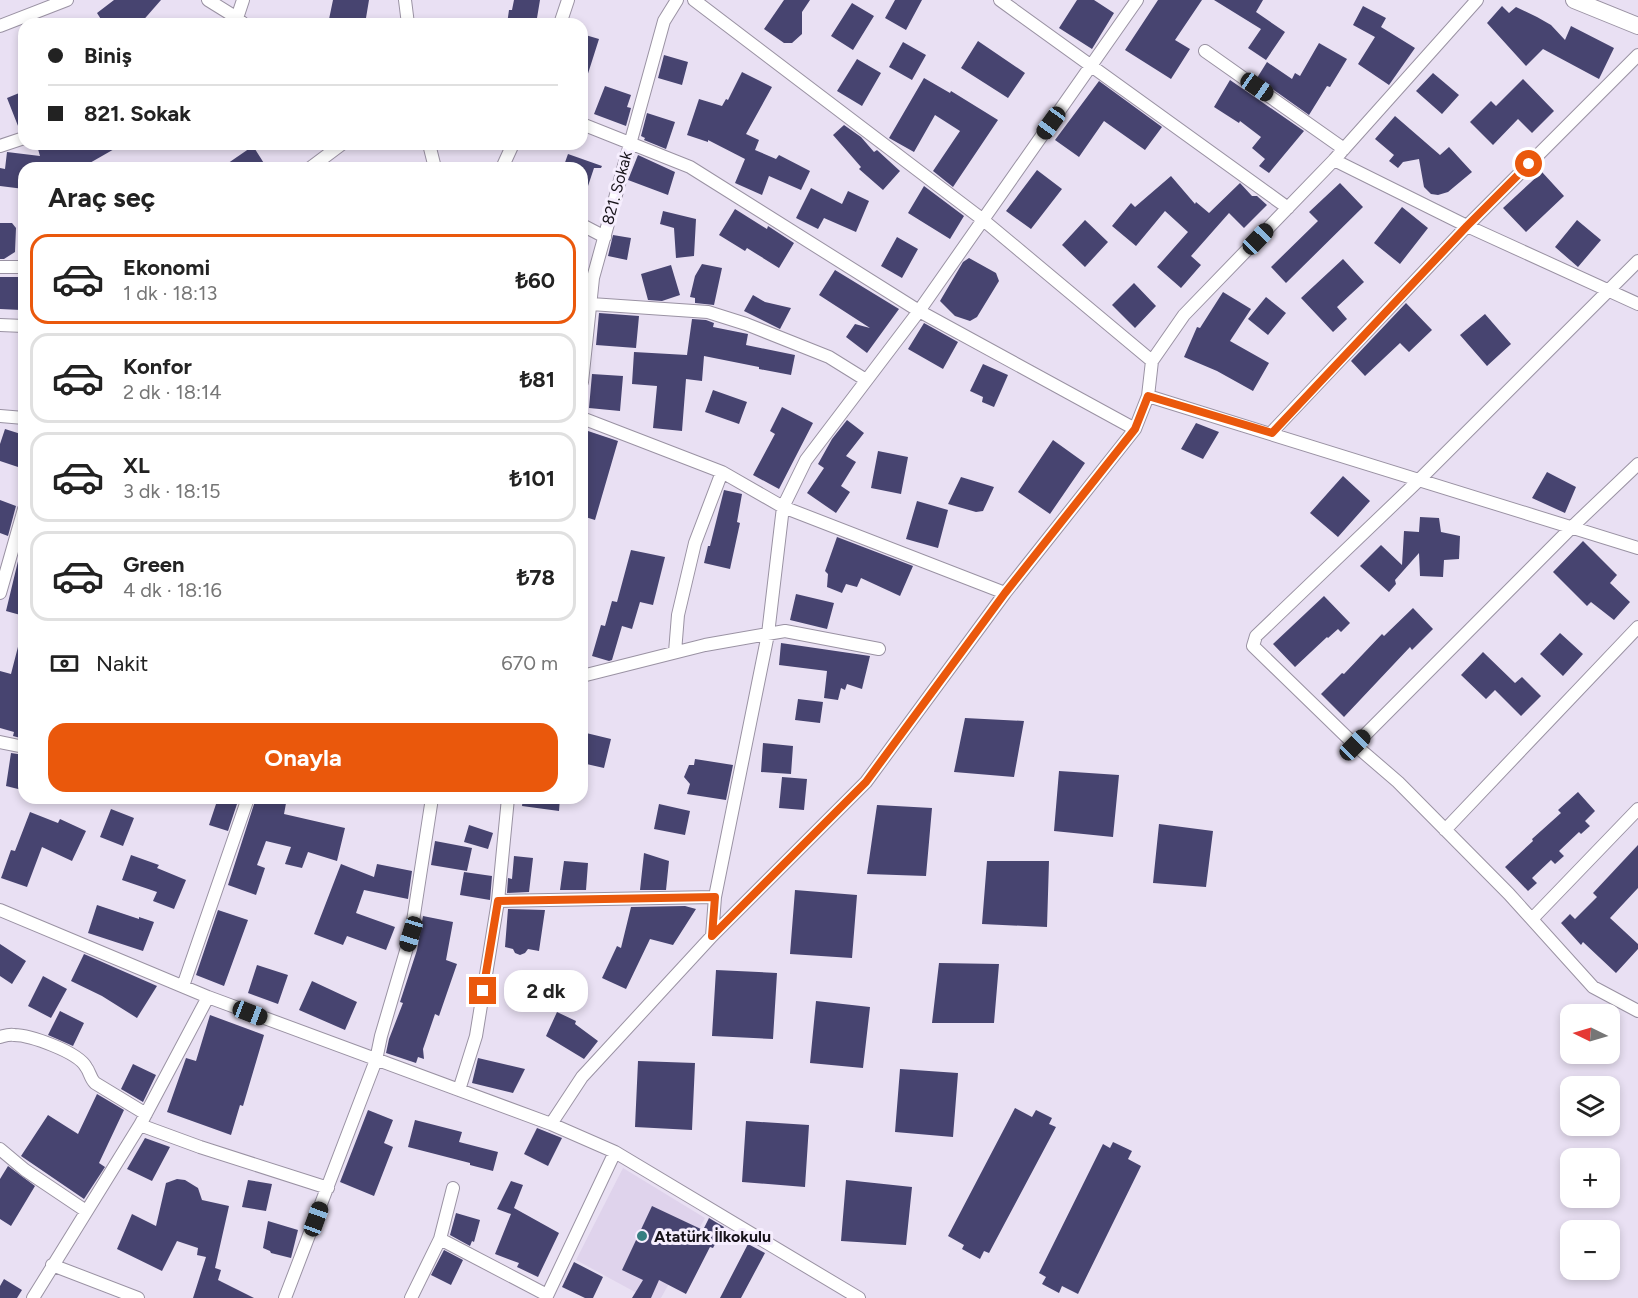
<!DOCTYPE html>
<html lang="tr">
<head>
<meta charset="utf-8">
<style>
	body { margin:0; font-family:Figtree,sans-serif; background:#f2f2f2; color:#222; height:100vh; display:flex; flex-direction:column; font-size:22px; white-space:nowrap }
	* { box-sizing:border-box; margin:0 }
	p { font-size:20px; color:#767676 }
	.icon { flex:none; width:33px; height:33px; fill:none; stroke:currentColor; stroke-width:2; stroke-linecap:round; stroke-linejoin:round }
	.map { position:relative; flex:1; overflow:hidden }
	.sheet { position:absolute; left:18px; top:162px; width:570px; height:642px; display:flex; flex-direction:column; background:#fff; border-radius:18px; box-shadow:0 3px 9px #0003 }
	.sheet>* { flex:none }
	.top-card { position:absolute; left:18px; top:18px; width:570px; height:132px; border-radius:18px; box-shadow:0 3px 9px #0003; display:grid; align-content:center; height:132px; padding:0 30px; background:#fff }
	.needle { width:39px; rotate:275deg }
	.buttons { position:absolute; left:1560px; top:1004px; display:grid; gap:12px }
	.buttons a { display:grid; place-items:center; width:60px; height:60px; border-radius:12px; background:#fff; box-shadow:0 3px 9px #0003; font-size:30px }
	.end { position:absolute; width:27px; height:27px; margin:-14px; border:8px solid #ea580c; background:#fff; box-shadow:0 0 0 3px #fff }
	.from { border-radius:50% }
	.bubble { position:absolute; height:42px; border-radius:18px; background:#fff; box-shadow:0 3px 9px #0003; font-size:20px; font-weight:700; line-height:42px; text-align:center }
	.car { position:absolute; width:18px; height:36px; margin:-18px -9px; border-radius:8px; box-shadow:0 0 4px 2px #0007; background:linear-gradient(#222 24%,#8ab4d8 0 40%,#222 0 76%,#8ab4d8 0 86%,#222 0) }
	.top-card b { display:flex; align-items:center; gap:21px; height:57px; font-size:22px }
	.top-card b+b { border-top:2px solid #e0e0e0 }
	.top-card i { width:15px; height:15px; background:#222 }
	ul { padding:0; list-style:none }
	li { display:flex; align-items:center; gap:18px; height:90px; margin:0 12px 9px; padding:0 18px; border:3px solid #e0e0e0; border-radius:18px }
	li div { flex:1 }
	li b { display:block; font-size:22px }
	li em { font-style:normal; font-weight:700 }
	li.active { border-color:#ea580c }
	li>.icon { width:54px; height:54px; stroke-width:1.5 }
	h2 { padding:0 30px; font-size:27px; line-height:72px }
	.pay { display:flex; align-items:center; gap:15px; height:66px; padding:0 30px; font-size:22px }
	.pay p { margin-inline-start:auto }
	.cta { display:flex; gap:12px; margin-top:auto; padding:12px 30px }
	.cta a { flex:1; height:69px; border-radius:18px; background:#ea580c; color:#fff; font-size:24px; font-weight:700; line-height:69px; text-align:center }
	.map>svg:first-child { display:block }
</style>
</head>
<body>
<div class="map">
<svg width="1638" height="1298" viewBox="0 0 1638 1298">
	<rect width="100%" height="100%" fill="#e9e0f3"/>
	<path fill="#dfd3ec" d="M623 1168 705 1218 661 1298H646L576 1260Z"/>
	<path fill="#474470" d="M114 0H161L140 24H104L97 13Z
		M333 0H369L365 24H328Z
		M514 0H540L536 24H507L509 10H512Z
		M784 0H810L802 12V34L792 43H784L764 29Z
		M895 0H922L906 30 885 18Z
		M1077 0H1094L1114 13 1092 49 1059 28Z
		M1158 0H1202L1175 40 1190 49 1171 79 1125 50Z
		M1214 0H1263L1256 12 1285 32 1266 60 1248 48 1261 29Z
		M852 3 874 16 853 50 831 36Z
		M1363 6 1386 18 1381 27 1415 48 1389 85 1358 64 1375 37 1353 25Z
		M1502 6 1509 13 1516 7 1537 17 1551 25 1565 40 1571 26 1614 48 1599 79 1543 49 1526 66 1487 23Z
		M582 34 599 39 585 83H582Z
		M978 41 1025 73 1008 98 961 68Z
		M903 42 926 55 912 80 889 67Z
		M1319 43 1347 59 1330 87 1327 86 1309 115 1257 78 1267 62 1292 79 1295 73 1300 76Z
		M664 55 688 62 682 85 658 78Z
		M857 59 881 73 862 106 837 91Z
		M742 72 772 87 746 134 759 140 755 150 776 159 779 155 810 171 801 190 769 176 762 195 735 183 745 159 708 140V142L687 135 699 99 722 106 726 99 728 100Z
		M1433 73 1459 95 1442 114 1416 91Z
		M924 78 950 93 951 91 998 120 953 187 933 171 960 131 935 115 914 152 889 138Z
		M1523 79 1554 111 1532 133 1518 119 1493 145 1470 122 1491 101 1496 106Z
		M1230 80 1304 131 1269 173 1259 166 1265 159 1252 148 1261 137 1240 121 1239 123 1214 107Z
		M1099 81 1162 127 1145 150 1104 121 1079 157 1055 140Z
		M605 86 631 95 627 107 631 108 626 126 594 114Z
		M24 91V130L20 131 7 98Z
		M647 113 675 122 666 149 644 140 645 138 641 136Z
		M1395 116 1440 155 1449 147 1472 172 1448 192 1438 195 1431 194 1424 187 1419 159 1403 162 1398 168 1389 161 1394 155 1375 139Z
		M844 125 861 137 874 152 877 150 900 171 883 190 859 169 861 167 833 135Z
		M56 144H123L81 168H24V189L0 186V168L5 169 7 152 40 156 38 149Z
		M253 146 267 168H221Z
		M568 154 602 166 601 168H594L584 198 582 197V168H563Z
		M638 155 675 172 668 195 628 180Z
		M1037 170 1062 189 1031 229 1006 211Z
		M1542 172 1564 196 1526 232 1503 208Z
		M1171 176 1195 204 1196 202 1209 213 1240 183 1252 196H1257L1267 205 1244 228 1229 213 1191 256 1201 265 1181 288 1157 267 1188 232 1165 211 1136 246 1112 226 1131 203 1135 207Z
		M1340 183 1363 207 1286 283 1271 267 1318 221 1309 212Z
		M924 186 964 216 950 239 908 213Z
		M811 188 842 204 848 191 869 201 856 232 824 218 818 229 796 218Z
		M1402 207 1428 228 1400 264 1374 243Z
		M735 209 767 229 768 226 794 243 779 268 747 248 745 251 719 235Z
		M663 211 696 219 694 256 676 258 674 228 660 224Z
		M1085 220 1108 242 1085 267 1062 245Z
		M1577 220 1601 240 1578 267 1555 247Z
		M0 223H12L16 228 15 252 4 259H0Z
		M613 235 631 238 627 260 608 256Z
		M897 237 918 249 902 278 881 266Z
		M969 258 996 273 999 281 977 317 970 321 955 316 940 301 963 262Z
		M1343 259 1364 282 1337 307 1347 319 1333 332 1301 298Z
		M702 264 722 268 714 305 695 303V298L690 297 695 276Z
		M671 265 680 295 662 301 648 300 641 274Z
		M835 270 899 309 867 353 846 337 855 324 870 328 819 295Z
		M0 277H22L21 310 0 309Z
		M1134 283 1156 306 1135 328 1112 305Z
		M1223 292 1251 309 1230 341 1269 363 1253 391 1217 371 1184 357 1197 327 1200 328Z
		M753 295 765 302 791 308 780 329 744 311Z
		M1266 297 1286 313 1268 335 1248 319Z
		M1406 303 1432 330 1409 352 1400 343 1365 376 1351 361Z
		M599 313 639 316 636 348 596 345Z
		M1485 314 1511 344 1487 366 1460 335Z
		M692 319 706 320 714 323 713 327 748 334 746 345 795 355 791 375 759 369V367L704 356 702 381 686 379 682 431 653 428 657 386 632 384 634 352 687 355Z
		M924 323 958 342 943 369 908 349Z
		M983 364 1008 375 994 407 982 402 983 397 970 391Z
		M592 374 623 376 620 411 589 408Z
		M713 390 747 402 739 424 705 412Z
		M782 407 813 423 779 489 753 475 775 434 770 431Z
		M847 420 864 433 846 456 856 462 841 486 850 492 836 513 807 493 824 468 818 464 832 439Z
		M1196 423 1219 432 1203 459 1181 449Z
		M5 429 24 435V459L21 468 0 461V444Z
		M588 431 618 441 595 520 582 516V453Z
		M1053 440 1085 463 1050 514 1018 492Z
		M878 451 908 457 901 494 871 488Z
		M1547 472 1576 487 1565 513 1532 498Z
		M1343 476 1370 501 1338 537 1310 513Z
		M961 477 994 487 983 511 976 512 948 504Z
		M724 490 742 494 737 522 740 523 730 569 704 563 708 546H710Z
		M0 500 16 506 8 536 0 533Z
		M917 501 948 510 938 548 906 539Z
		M1420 517 1439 518 1441 532 1460 536 1459 559 1444 560 1443 577 1420 576 1419 553 1395 580 1396 584 1389 592 1360 566 1381 545 1402 565 1404 531 1419 532Z
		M837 537 913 566 900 596 861 578 857 587 846 584 842 593 827 587 828 574 825 571Z
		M1583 541 1617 575 1610 583 1630 602 1614 620 1591 602 1587 606 1553 572Z
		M631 550 665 557 653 605 640 602 632 629 622 626 612 660 609 661 592 656 601 625 605 626 612 601 617 602Z
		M19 557 24 558V616L6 611Z
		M796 594 834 603 827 629 790 620Z
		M1324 596 1350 623 1341 632 1338 629 1328 638 1327 637 1295 667 1273 644Z
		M1413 608 1433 629 1412 650 1410 647 1344 717 1321 694 1342 673 1344 674 1382 634 1384 636Z
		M1560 633 1583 654 1563 676 1540 654Z
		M20 639H24V739L13 736 14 732 0 728V671L11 674Z
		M781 643 870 656 862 689 847 684 845 690 841 688 838 700 824 698 827 671 779 665Z
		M1483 652 1515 683 1522 677 1541 696 1521 716 1495 690 1486 699 1461 675Z
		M798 699 823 702 820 723 795 720Z
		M965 718 1024 721 1014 777 954 772Z
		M582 732 611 739 604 768 582 763Z
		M763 743 793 746 791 774 761 772Z
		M11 753 24 755 22 790 6 786Z
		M695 759 733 765 726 800 687 794 690 784 684 777 689 765H694Z
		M1059 771 1119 775 1113 837 1054 831Z
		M782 777 807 779 804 810 779 808Z
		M1578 792 1595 811 1585 821 1590 826 1581 834 1579 832 1559 851 1564 856 1555 864 1551 860 1532 878 1537 883 1528 891 1505 867 1533 841 1532 839 1561 813 1558 810Z
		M218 798H239L228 831 209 825Z
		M256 798H287L284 814 345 828 337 861 308 852 302 868 285 864 291 847 266 841 257 865 265 868 256 895 228 885Z
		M523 798H560L559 811 522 806Z
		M659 804 690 811 685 835 654 829Z
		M877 805 932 808 926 876 867 874Z
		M111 809 134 818 123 846 100 837Z
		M30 812 58 823 60 819 86 831 72 861 42 847 27 887 1 878 11 850 15 851Z
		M1159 824 1213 831 1206 887 1153 883Z
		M469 825 493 833 488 849 464 842Z
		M435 841 472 848 467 871 431 865Z
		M1638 845V888L1610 918 1638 944V949L1616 973 1583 942 1581 945 1561 923 1570 914 1575 919 1597 897 1593 893Z
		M644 853 669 861 666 890H640Z
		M131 855 159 865 157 868 186 880 174 909 153 901 157 892 122 880Z
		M514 856 533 858 529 892 507 893 508 878 512 879Z
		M564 861 588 863 586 890H560Z
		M987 861H1049L1047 927 982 924Z
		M341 864 374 877 377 864 412 871 408 899 364 890 356 913 395 927 386 950 347 936 343 945 314 934Z
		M464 872 492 876 490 900 460 895Z
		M795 890 857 895 852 958 790 954Z
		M97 905 139 919V917L154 922 143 951 88 933Z
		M685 906 696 909 673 945 650 939 626 989 602 978 617 946 621 948 631 907Z
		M508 909 545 910 539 951 528 949 525 953 520 955 515 953 513 949 505 947Z
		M218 910 248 920 224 986 196 975Z
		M423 916 453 922 446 960 457 964 439 1016 435 1014 423 1049 424 1059 418 1057 416 1063 386 1053 389 1039 403 1003 400 1002 417 950Z
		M0 944 26 961 12 984 0 976Z
		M84 954 157 986 137 1018 102 996 71 981Z
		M939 963 999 964 994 1023H932Z
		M257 965 288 975 278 1004 248 993Z
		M716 970 777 973 773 1039 712 1036Z
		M549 971 569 975 564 1001 544 997Z
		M43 976 67 989 51 1018 28 1006Z
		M312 981 357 1002 345 1030 299 1010Z
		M816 1001 870 1007 863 1068 810 1063Z
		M60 1011 84 1023 73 1046 48 1035Z
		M557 1012 576 1021 575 1024 598 1041 584 1059 546 1036Z
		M210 1015 264 1035 243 1106 240 1105 231 1135 167 1112 186 1058 196 1061Z
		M478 1058 525 1069 513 1093 472 1083Z
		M638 1061 695 1063 692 1130 635 1127Z
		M133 1064 156 1075 143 1102 121 1089Z
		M900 1069 958 1073 953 1137 895 1132Z
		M97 1094 124 1110 99 1163 105 1167 84 1199 21 1156 48 1115 78 1134Z
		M1015 1108 1032 1117 1036 1110 1052 1118 1049 1124 1056 1127 989 1253 984 1251 980 1259 962 1249 964 1245 948 1236Z
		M368 1110 393 1120 384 1143 393 1147 374 1196 340 1182Z
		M415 1120 462 1132 459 1142 498 1152 493 1171 470 1165V1163L408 1147Z
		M746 1121 809 1125 805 1187 742 1182Z
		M537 1128 562 1138 548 1166 524 1154Z
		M145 1138 170 1147 152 1181 127 1169Z
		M1113 1142 1132 1151 1128 1159 1141 1166 1078 1294 1062 1286 1059 1293 1042 1284 1046 1277 1039 1273 1103 1144 1110 1148Z
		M8 1166 35 1186 11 1226 0 1219V1179Z
		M177 1179 185 1180 198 1188 202 1200 229 1206 215 1268 221 1270 218 1280 254 1298H193L206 1257 197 1255 198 1248 177 1241 162 1271 117 1249 132 1214 156 1226 166 1183Z
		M248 1180 272 1184 266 1211 242 1207Z
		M846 1180 912 1187 906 1245 841 1241Z
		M511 1181 523 1185 514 1208 559 1233 538 1277 517 1267 519 1263 495 1254 511 1214 497 1209Z
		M652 1206 703 1230 709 1218 724 1227 713 1248 710 1247 686 1294 659 1280 651 1298H632L643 1280 622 1270Z
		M456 1213 480 1220 474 1242 472 1241 470 1246 450 1235Z
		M268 1221 298 1230 291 1258 271 1253 270 1251 263 1248Z
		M748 1244 765 1253 741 1298H720Z
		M444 1250 463 1260 451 1285 431 1275Z
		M574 1262 603 1277 593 1298H585L562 1287Z
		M4 1279 22 1290 17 1298H0V1286Z"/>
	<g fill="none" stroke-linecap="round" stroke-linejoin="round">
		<g stroke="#9a92a3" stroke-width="14">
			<path id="minor" d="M208 0 237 18 244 24
				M405 0 408 24
				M694 0 982 219 1152 361
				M1000 0 1288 208
				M230 24 237 18 243 0
				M560 24 568 0
				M0 26 67 0
				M1205 51 1344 149
				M582 124 690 167 919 311 1135 429
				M429 144 435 168
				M0 146 24 138
				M1334 160 1467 226 1638 304
				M310 168 342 144
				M502 168 513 144
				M582 225 605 237
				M1638 261 1419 480 1256 636 1253 646 1355 745 1398 782 1509 894 1593 987 1638 1011
				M0 267H24
				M591 304 708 312 746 324 829 357 866 380
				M0 325 24 326
				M582 382 593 278 664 21 677 0
				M1148 396 1638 548
				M0 416 24 418
				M582 418 722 472 783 507 1005 593
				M1271 433 1467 226 1638 55
				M0 593 24 509
				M675 652 678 615 695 543 722 472
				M582 676 705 645 785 631 879 649
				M0 742 24 747
				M1355 745 1572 527 1638 464
				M1445 830 1638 627
				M498 901 715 897
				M0 910 208 997 551 1124 615 1152 859 1298
				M1532 919 1638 809
				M712 936 715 897 768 634 783 507 806 460 919 311 1137 0
				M183 986 248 798
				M0 1037C4 1036 9 1034 14 1035 30 1035 78 1052 86 1067 90 1072 90 1078 95 1083L146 1114
				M459 1090 476 1036 498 901 508 798
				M551 1124 582 1077 712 936 866 782 1005 593 1135 429 1148 396 1152 361 1184 315 1334 160 1477 0
				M140 1125 200 1147 328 1188
				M0 1149 25 1170 86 1211
				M440 1239 547 1295
				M52 1265 138 1298
				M33 1298 140 1125 208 997
				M285 1298 376 1060 381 1036 411 934 432 798
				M411 1298 440 1239 453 1188
				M546 1298 615 1152"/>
		</g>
		<g stroke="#9a92a3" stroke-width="18">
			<path id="tertiary" d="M1574 0 1638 26"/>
		</g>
		<use href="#minor" stroke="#fff" stroke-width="12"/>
		<use href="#tertiary" stroke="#fff" stroke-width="16"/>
	</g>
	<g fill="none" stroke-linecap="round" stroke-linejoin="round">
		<path stroke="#ea580c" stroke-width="8" d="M483 991 498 901 715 897 712 936 866 782 1005 593 1135 429 1148 396 1272 433 1467 226 1529 164"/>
	</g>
	<circle fill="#357e80" stroke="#f6eefe" stroke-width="2" cx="642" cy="1236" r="6"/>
	<g text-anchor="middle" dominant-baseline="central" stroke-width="6" stroke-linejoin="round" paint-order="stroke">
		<g font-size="16" fill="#17131a" stroke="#f6eefe">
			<text transform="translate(617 188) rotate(-75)">821. Sokak</text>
		</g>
		<g font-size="16" font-weight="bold" fill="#17131a" stroke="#f6eefe" text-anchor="start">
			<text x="654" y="1236">Atatürk İlkokulu</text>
		</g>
	</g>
</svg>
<div class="buttons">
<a><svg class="needle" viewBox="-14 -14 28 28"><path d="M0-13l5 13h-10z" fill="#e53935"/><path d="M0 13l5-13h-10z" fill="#767676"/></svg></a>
<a><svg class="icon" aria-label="layers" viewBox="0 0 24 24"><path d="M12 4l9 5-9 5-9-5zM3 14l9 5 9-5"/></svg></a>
<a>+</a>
<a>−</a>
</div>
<i class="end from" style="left:1529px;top:164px"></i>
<i class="end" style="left:483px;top:991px"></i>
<div class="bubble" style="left:504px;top:970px;width:84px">2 dk</div>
<i class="car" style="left:1257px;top:87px;rotate:125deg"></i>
<i class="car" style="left:1051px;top:123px;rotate:216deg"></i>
<i class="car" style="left:1258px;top:239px;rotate:44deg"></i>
<i class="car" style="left:1355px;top:745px;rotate:45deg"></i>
<i class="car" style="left:411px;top:934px;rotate:197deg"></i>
<i class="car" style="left:250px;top:1013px;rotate:111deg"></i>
<i class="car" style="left:316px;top:1219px;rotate:20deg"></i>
<div class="top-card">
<b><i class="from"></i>Biniş</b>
<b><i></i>821. Sokak</b>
</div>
<section class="sheet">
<h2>Araç seç</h2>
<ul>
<li class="active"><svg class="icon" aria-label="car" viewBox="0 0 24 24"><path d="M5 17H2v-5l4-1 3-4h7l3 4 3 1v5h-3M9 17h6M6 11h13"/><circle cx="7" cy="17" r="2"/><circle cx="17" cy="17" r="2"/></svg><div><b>Ekonomi</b><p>1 dk · 18:13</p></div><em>₺60</em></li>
<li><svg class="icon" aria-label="car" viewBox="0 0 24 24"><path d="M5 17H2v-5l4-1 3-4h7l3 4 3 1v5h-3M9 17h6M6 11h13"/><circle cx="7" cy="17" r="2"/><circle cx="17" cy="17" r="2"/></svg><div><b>Konfor</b><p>2 dk · 18:14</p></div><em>₺81</em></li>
<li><svg class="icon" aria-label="car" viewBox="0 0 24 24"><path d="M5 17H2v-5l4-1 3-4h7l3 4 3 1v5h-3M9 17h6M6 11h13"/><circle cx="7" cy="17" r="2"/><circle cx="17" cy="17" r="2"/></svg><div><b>XL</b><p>3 dk · 18:15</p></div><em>₺101</em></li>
<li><svg class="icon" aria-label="car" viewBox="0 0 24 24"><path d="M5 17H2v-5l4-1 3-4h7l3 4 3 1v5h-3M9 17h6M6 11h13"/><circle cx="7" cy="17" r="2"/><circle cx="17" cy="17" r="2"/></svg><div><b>Green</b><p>4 dk · 18:16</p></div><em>₺78</em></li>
</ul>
<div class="pay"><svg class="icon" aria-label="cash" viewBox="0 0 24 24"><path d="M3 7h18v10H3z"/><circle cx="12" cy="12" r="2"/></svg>Nakit<p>670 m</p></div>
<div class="cta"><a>Onayla</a></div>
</section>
</div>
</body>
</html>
